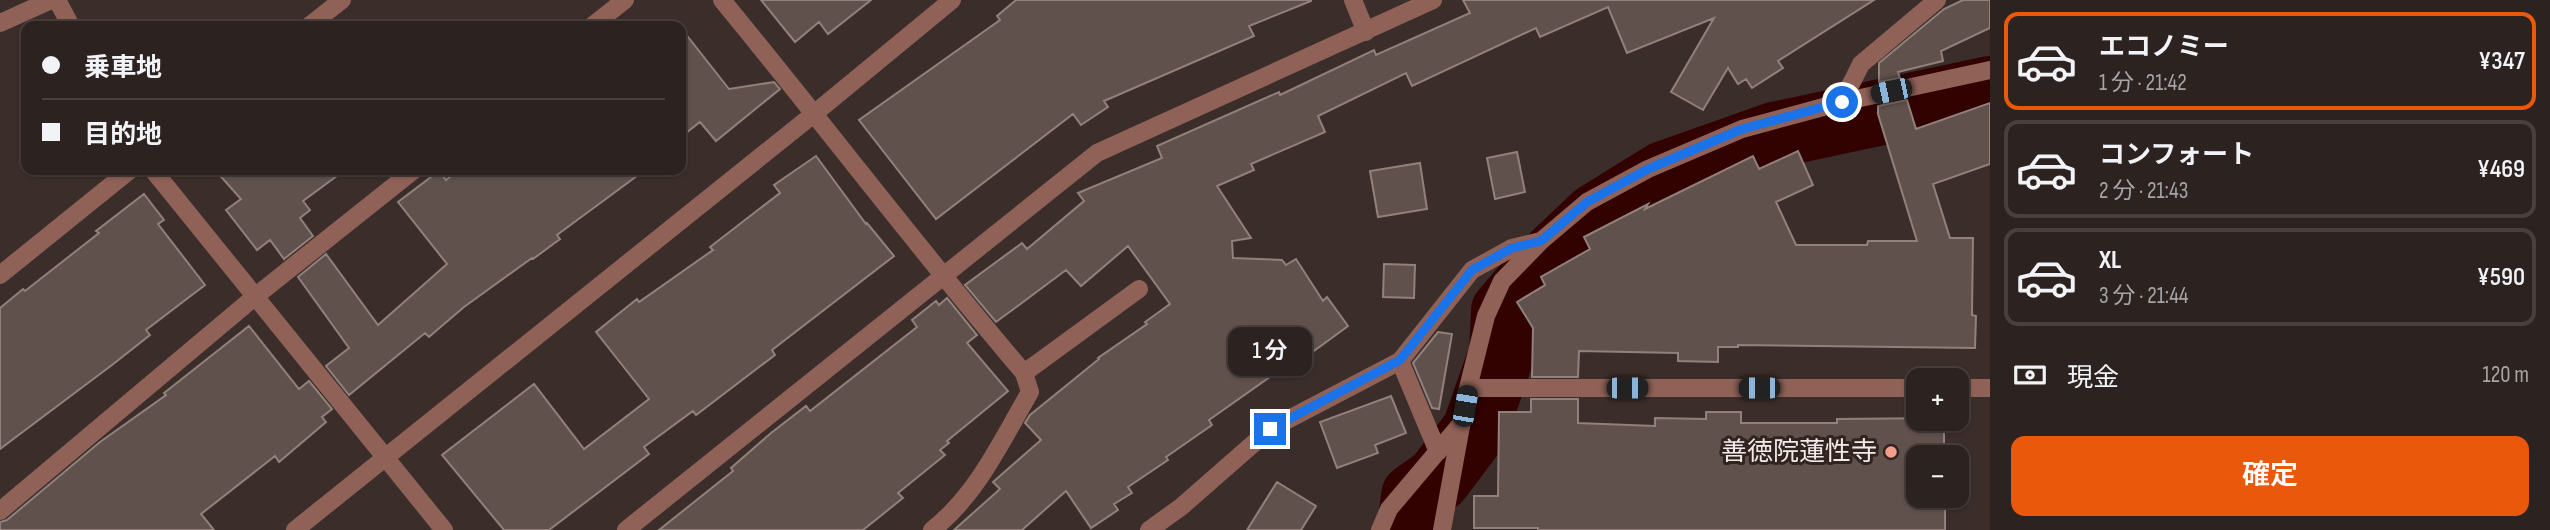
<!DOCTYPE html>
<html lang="ja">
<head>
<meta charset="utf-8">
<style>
	body { margin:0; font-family:"Sofia Sans Condensed","Noto Sans JP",sans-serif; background:#382f2d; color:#f1f3f6; height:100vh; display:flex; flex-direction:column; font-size:26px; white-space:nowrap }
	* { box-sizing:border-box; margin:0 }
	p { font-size:23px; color:#a6a4a5 }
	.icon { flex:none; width:38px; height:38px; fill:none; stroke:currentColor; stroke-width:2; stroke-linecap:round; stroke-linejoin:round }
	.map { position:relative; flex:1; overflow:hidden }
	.sheet { display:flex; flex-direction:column; background:#2c2220; width:560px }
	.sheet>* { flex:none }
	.guide { position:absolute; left:21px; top:21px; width:665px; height:154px; border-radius:14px; box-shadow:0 2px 5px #0004,0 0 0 2px #483f3e; display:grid; align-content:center; height:154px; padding:0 21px; background:#2c2220 }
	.fabs { position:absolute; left:1906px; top:368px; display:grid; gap:14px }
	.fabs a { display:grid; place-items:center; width:63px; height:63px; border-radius:14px; background:#2c2220; box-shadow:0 2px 5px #0004,0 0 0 2px #483f3e; font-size:35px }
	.end { position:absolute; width:32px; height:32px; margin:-16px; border:9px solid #1a73e8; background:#fff; box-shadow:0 0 0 4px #fff }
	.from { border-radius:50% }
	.bubble { position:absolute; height:49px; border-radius:14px; background:#2c2220; box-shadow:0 2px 5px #0004,0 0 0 2px #483f3e; font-size:23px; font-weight:600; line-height:49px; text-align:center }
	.car { position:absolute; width:21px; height:42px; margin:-21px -10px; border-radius:9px; box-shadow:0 0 5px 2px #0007; background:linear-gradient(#222 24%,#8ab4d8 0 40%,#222 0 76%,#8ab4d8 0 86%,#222 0) }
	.guide b { display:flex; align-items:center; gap:24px; height:66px; font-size:26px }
	.guide b+b { border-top:2px solid #483f3e }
	.guide i { width:18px; height:18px; background:#f1f3f6 }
	ul { padding:12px 0 0; list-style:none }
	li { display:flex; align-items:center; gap:21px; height:98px; margin:0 14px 10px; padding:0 7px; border:4px solid #483f3e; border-radius:14px }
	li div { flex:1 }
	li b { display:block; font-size:26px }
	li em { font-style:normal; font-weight:600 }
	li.current { border-color:#ea580c }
	li>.icon { width:63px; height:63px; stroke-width:1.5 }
	.pay { display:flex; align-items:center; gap:18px; height:77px; padding:0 21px; font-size:26px }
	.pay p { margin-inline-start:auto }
	.primary-button { display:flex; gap:14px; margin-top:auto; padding:14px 21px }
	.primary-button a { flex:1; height:80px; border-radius:14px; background:#ea580c; color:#fff; font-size:28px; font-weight:600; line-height:80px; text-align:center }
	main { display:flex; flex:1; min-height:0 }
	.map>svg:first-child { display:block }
</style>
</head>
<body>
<main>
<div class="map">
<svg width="1990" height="530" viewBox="0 0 1990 530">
	<rect width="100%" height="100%" fill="#3b2d2a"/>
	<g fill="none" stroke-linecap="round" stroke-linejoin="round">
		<path stroke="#310200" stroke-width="66" d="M1410 530 1414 496 1438 479 1475 430 1502 353 1504 311 1541 268 1596 216 1664 174 1774 135 1990 89"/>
	</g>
	<path fill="#61514d" stroke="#91807c" stroke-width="2" d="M761 0H871L828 34 819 22 795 42Z
		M1016 0H1311V1L1249 26 1254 36 1104 101 1108 107 1081 125 1073 114 936 219 859 120 1000 20 997 16Z
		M1463 0H1874L1778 61 1783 68 1752 88 1746 79 1738 84 1728 68 1703 110 1671 92 1714 18 1627 53 1608 7 1540 37 1536 28 1412 86 1406 73 1318 116 1325 132 1251 164 1254 170 1217 186 1251 238 1232 241 1233 258 1282 260 1286 265 1296 259 1323 301 1327 297 1348 326 1314 351 1311 348 1209 420 1212 425 1166 457 1168 460 1128 487 1132 493 1114 504 1118 510 1091 528 1066 491 1022 530H954L1000 489 993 482 1041 440 1025 423 1030 415 1099 359 1098 358 1147 324 1145 322 1170 304 1128 246 1081 286 1066 270 996 322 965 285 1022 243 1027 249 1084 201 1078 193 1162 158 1157 146 1279 92 1280 95 1374 50 1376 55 1470 13Z
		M1963 0H1990V28L1941 51 1943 61 1898 72 1900 78 1879 82V63L1944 9Z
		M681 28 729 89 774 82 780 89 716 141 700 122 681 137Z
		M1907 100 1916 129 1990 103V164L1933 184 1950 238H1973L1972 315 1976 316 1975 348 1738 345V347H1718V362L1678 361V353L1579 351 1578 377H1532L1533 328 1517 302 1545 285 1541 277 1590 249 1584 237 1648 204 1645 209 1753 156 1759 169 1798 151 1813 185 1776 202 1796 245H1867L1868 241H1917L1878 114V106Z
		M1517 152 1525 192 1495 199 1487 158Z
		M816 156 866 224 867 223 894 256 772 350 775 355 696 415 693 411 644 447 649 454 549 530H504L442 455 534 384 584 449 649 399 596 332 637 299 639 302 713 250 710 247 780 193 774 185Z
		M1420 163 1427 209 1378 217 1370 171Z
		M215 170H345L303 201 310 210 300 218 313 236 284 259 270 240 257 250 226 210 241 199Z
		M458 170H645L557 235 560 239 533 259 532 258 464 307 429 337 425 333 349 395 326 366 349 348 298 277 326 254 378 325 447 264 398 202 439 171 446 180Z
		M144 194 164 220 158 224 205 285 146 330 150 335 112 365 0 449V308L23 289 25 291 99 233 96 231Z
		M1384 264 1415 265 1414 298 1383 297Z
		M947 298 977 335 967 343 1008 391 947 441 949 443 940 450 945 455 898 493 903 498 863 530H659L733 471 731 468 771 433 806 406 810 411 917 327 912 320 936 301 939 305Z
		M249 326 299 389 309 381 332 409 322 417 326 422 279 462 275 456 201 514 214 530H0V522L7 520 100 442 166 395 164 393Z
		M1438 332 1452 334 1439 409 1432 408 1413 363Z
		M1391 396 1406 433 1375 445 1378 453 1337 468 1320 422Z
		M1531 399H1578V423L1655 426V418L1706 419V412H1741V423H1837V419L1944 418V457H1918V495H1945V530H1538V528H1474V496H1498L1499 412H1531Z
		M1277 482 1316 506 1301 530H1247Z"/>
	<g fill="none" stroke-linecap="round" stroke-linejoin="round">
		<path stroke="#8f6157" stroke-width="18" d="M57 0 71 26
			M722 0C824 124 920 251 1024 373L1030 392C1002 440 977 495 932 530
			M1353 0 1366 32
			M0 23 51 0
			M309 26 342 0
			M592 26 625 0
			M1842 102 1861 64 1937 0
			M153 170 444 530
			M0 275 130 170
			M1400 361 1438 452
			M1024 373 1139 289
			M1468 388H1918
			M1956 388H1990
			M0 511 257 295 414 170
			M295 530 815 113 952 0
			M626 530 1097 153 1433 0
			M1149 530 1181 507 1270 429 1400 361 1472 270 1512 248 1541 241
			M1380 530 1389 509 1460 425
			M1442 530 1468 388 1486 316 1502 281 1541 241 1587 202 1648 169 1742 129 1842 102 1990 70"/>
	</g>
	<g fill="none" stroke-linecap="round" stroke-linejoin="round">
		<path stroke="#1a73e8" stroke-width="9" d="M1270 429 1400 360 1472 270 1512 248 1541 241 1587 202 1648 169 1742 129 1842 102"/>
	</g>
	<circle fill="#f49d8b" stroke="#312320" stroke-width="2.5" cx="1891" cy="452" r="7"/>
	<g text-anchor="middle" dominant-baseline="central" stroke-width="6" stroke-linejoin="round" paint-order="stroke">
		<g font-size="26" fill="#f3eae7" stroke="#312320" text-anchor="end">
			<text x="1877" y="452">善徳院蓮性寺</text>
		</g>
	</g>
</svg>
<div class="fabs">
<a>+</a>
<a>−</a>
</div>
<i class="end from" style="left:1842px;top:102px"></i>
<i class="end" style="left:1270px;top:429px"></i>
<div class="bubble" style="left:1228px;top:327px;width:84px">1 分</div>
<i class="car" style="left:1891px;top:91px;rotate:258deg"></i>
<i class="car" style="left:1627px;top:388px;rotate:90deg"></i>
<i class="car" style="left:1759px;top:388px;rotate:270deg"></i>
<i class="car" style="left:1465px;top:406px;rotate:10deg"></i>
<div class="guide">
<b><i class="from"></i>乗車地</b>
<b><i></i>目的地</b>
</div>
</div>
<section class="sheet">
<ul>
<li class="current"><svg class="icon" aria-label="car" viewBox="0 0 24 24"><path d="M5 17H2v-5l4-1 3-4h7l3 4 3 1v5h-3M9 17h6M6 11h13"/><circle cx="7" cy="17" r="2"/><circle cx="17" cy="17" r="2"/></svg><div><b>エコノミー</b><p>1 分 · 21:42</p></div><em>¥347</em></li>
<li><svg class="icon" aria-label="car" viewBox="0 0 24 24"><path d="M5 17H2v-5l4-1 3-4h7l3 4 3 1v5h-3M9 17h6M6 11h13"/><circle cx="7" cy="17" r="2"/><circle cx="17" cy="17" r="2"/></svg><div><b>コンフォート</b><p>2 分 · 21:43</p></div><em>¥469</em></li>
<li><svg class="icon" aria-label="car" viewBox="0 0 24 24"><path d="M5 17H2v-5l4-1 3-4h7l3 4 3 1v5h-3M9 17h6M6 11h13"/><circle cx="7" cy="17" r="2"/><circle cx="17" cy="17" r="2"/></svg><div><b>XL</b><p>3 分 · 21:44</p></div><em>¥590</em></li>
</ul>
<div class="pay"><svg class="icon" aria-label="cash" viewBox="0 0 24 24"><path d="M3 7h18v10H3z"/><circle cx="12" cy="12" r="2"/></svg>現金<p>120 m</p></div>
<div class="primary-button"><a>確定</a></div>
</section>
</main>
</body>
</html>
